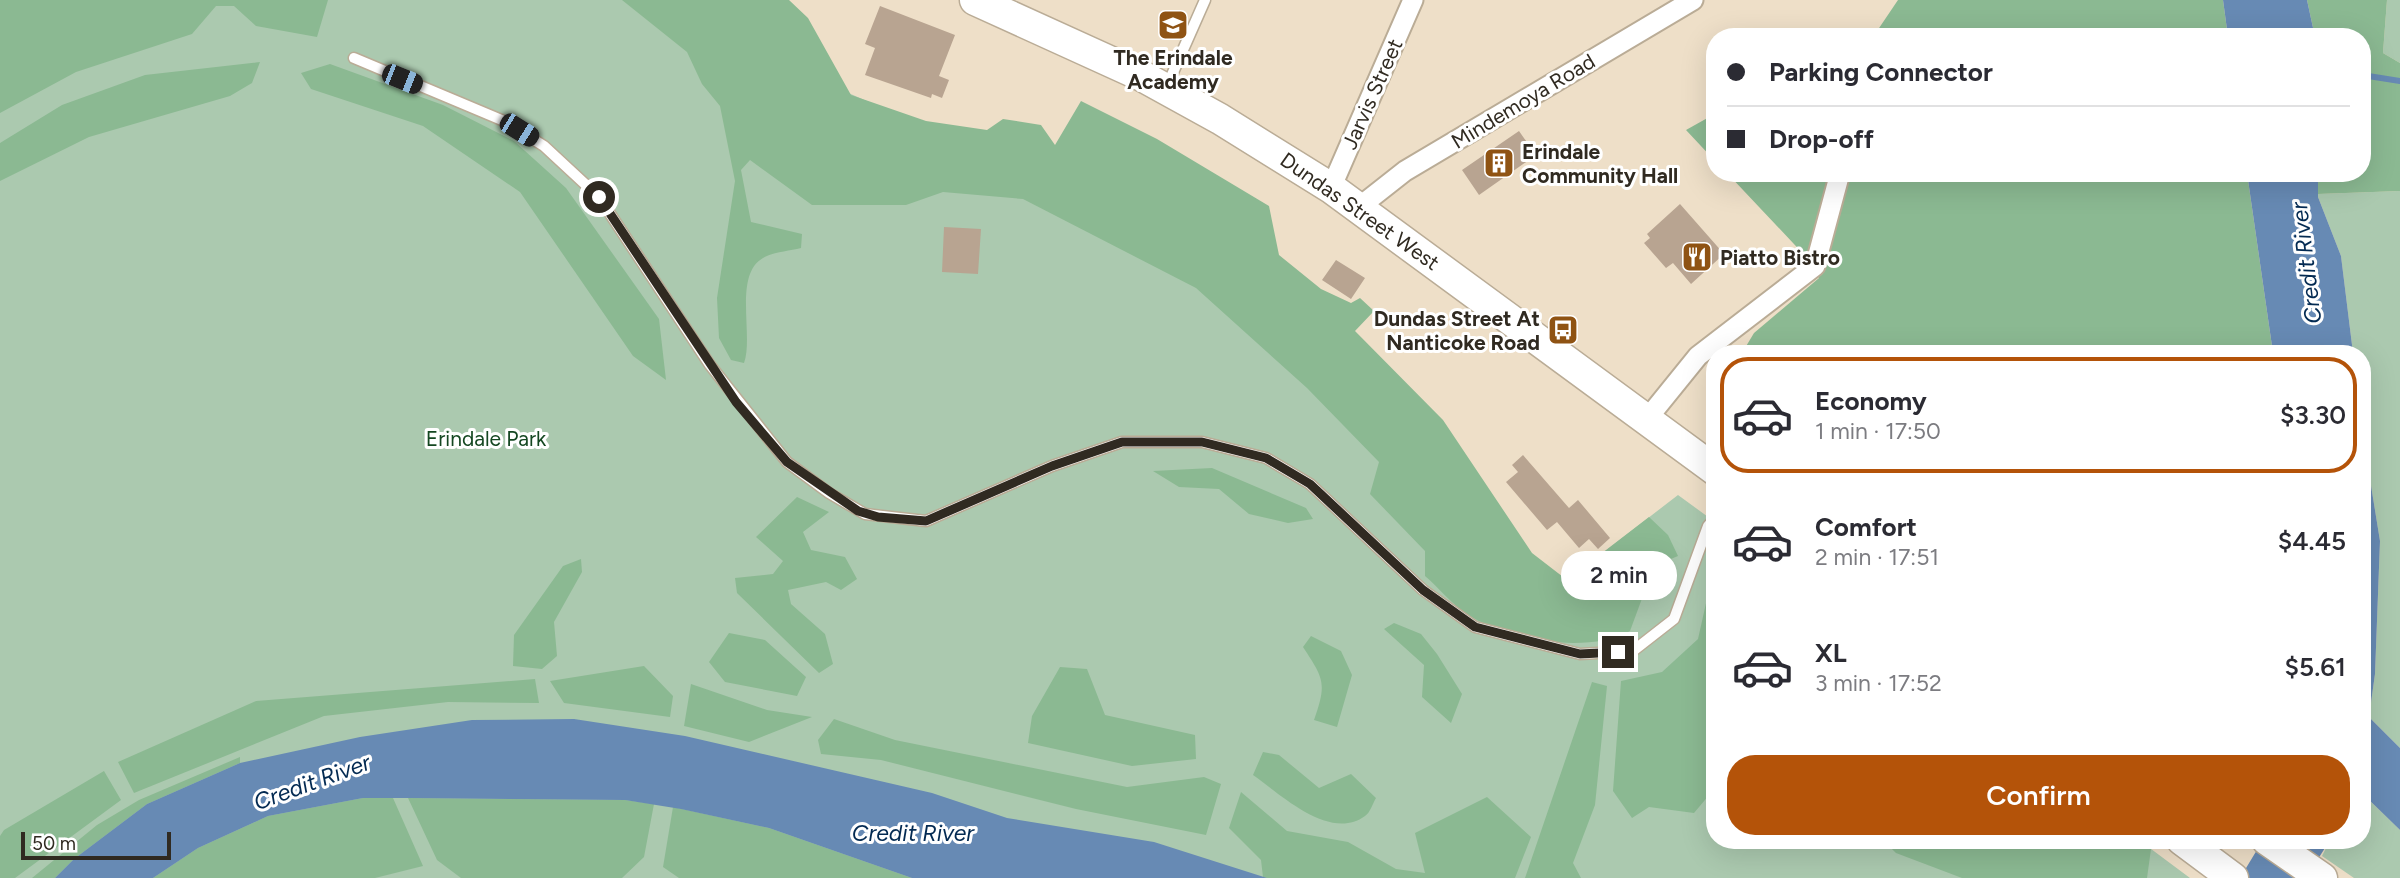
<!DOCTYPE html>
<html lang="en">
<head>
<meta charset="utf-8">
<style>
	body { margin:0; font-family:Figtree,sans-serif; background:#f7f7f7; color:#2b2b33; height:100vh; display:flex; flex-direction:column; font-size:26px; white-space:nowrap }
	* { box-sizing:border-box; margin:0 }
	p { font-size:23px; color:#7c7c81 }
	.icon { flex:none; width:38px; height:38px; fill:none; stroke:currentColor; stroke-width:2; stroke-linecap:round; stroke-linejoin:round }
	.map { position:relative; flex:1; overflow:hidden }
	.drawer { position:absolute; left:1706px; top:345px; width:665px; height:504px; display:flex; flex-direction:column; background:#fff; border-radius:28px; box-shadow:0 7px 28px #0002 }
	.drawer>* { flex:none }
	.banner { position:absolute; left:1706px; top:28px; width:665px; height:154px; border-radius:28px; box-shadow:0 7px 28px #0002; display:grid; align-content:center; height:154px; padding:0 21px; background:#fff }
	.scale { position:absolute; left:21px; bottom:18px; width:150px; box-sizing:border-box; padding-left:7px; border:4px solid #302a21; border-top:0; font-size:19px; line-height:24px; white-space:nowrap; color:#302a21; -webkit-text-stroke:5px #fff; paint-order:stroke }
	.end { position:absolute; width:32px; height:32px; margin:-16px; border:9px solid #302a21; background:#fff; box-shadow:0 0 0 4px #fff }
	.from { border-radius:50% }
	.bubble { position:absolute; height:49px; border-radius:24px; background:#fff; box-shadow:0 7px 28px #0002; font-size:23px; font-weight:600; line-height:49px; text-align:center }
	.car { position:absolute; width:21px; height:42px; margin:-21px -10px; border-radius:9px; box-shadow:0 0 5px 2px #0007; background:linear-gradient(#222 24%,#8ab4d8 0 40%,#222 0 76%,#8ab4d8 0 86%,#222 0) }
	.banner b { display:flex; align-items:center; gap:24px; height:66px; font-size:26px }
	.banner b+b { border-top:2px solid #e1e1e2 }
	.banner i { width:18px; height:18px; background:#2b2b33 }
	ul { padding:12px 0 0; list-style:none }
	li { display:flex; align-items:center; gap:21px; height:116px; margin:0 14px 10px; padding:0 7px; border:4px solid transparent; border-radius:28px }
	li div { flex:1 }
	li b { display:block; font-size:26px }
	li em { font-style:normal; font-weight:600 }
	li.selected { border-color:#b45309 }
	li>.icon { width:63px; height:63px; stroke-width:1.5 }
	.button { display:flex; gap:14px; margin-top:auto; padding:14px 21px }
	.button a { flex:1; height:80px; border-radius:28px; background:#b45309; color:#fff; font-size:28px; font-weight:600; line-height:80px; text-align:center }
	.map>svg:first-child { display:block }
</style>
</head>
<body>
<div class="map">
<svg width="2400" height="878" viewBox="0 0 2400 878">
	<rect width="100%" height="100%" fill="#eedfc8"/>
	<path fill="#abc9af" d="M0 0H637L1176 237 1543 599 1678 495 1715 522V840H2139L2190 878H0Z
		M2387 0H2400V63L2383 53Z
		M2400 191V748L2369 717 2375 674 2380 541 2363 436 2362 354 2353 353 2341 256 2318 197V194Z
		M2363 794 2400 830V878H2354L2322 856 2330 840H2362Z"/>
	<path fill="#8bb992" d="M0 0H328L317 37 256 26 234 6H216L192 34 76 72 0 113Z
		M622 0H789L808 18 851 95 926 121 987 130 1003 119 1041 125 1055 145 1081 101 1157 139 1269 206 1279 255 1321 289 1351 303 1360 298 1374 311 1355 331 1443 420 1532 553 1567 580 1649 517 1668 535 1678 556 1654 566 1630 631C1586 655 1505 640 1465 613 1451 603 1438 587 1425 576V551L1370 494 1379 462 1307 388 1196 288 1023 199 943 192 906 205H812L750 160 741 170 751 222 802 234 801 248C789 251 773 252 763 258 733 275 754 336 744 363L731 360 719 338 717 298 735 181 720 106 702 84 687 52Z
		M1898 0H2223L2228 37H1873Z
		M2307 0H2387L2383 53 2400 63V191L2318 194V173H2362V37H2315Z
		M260 62 252 83 230 96 89 137 0 181V143L62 105 145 75Z
		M330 64 443 105 514 141 566 188 659 319 666 380 633 356 520 192 423 126 311 89 301 73Z
		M1711 116H1715V161L1686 130Z
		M1727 173H2247L2273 353H1742L1754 333 1819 278 1809 260Z
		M1212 468 1306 508 1313 519 1288 523 1249 514 1219 489 1179 487 1153 471Z
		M797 497 829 512 803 532 811 550 845 557 857 579 841 590 826 582 788 590 791 604 825 634 833 664 819 673 737 593 735 578 773 574 783 561 756 537Z
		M581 559 582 572 554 622 557 656 542 669 513 666 514 635 563 566Z
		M1715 563V788L1694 813 1649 807 1632 818 1613 791 1621 681 1662 672 1698 639Z
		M1394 623 1421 634 1437 654 1462 694 1451 723 1422 697 1424 665 1384 629Z
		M729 633 765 640 806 677 797 696 725 682 709 662Z
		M1311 636 1341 651 1352 675 1337 727 1314 720C1327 683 1324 679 1303 647Z
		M644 666 673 696 670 717 564 703 550 681Z
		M1060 667 1087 669 1105 715 1195 735 1196 759 1132 766 1028 743 1032 716Z
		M535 679 539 703 448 702 324 716 134 793 118 762 256 701Z
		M1592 682 1607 686 1595 805 1573 863 1581 878H1525Z
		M691 684 767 710 812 717 749 742 684 726Z
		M834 719 895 740 1127 787 1204 777 1221 784 1206 835 1076 809 881 760 821 754 818 740Z
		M1263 752 1279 755 1319 788 1351 774 1376 798C1373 803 1370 813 1365 816 1330 842 1280 794 1253 775Z
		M240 757V763L147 804 74 859 55 878H32L97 825 139 800Z
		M104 771 121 800 15 878H0V836L4 830Z
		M1241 792 1287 831 1348 842 1396 869 1425 873 1415 833 1487 797 1531 837 1515 878H1267L1263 877 1261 860 1229 828Z
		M363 798H393L423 866 375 878H153L198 848 268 816Z
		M408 798 625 800 654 804 644 857 622 878H461L437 860Z
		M673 807 769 828 912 878H679L663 867Z
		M1883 840H2139L2151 849 2147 878H1962L1896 853Z"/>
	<path fill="#678ab4" d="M2223 0H2307L2315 37H2228Z
		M2247 173H2318V197L2341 256 2353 353H2273Z
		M2363 436 2380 541 2375 674 2369 717 2400 748V830L2363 794Z
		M574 719 685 736 932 793 1007 818 1154 842 1267 878H912L769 828 681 809 625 800 408 798H363L268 816 198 848 153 878H55L74 859 147 804 240 763 360 737 472 720Z
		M2263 840H2330L2306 878H2240Z"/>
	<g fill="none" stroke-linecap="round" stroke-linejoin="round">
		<path stroke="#678ab4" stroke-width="6" d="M2362 75 2400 81"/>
	</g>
	<path fill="#b8a491" d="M880 6 955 35 939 76 949 80 942 98 932 94 931 98 865 75 875 48 865 44Z
		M1519 131 1536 155 1479 195 1462 170Z
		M1680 204 1724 254 1691 284 1673 263 1666 268 1644 243 1650 238 1647 234Z
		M944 227 981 229 978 274 942 272Z
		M1336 260 1365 278 1351 299 1322 280Z
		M1523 455 1569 508 1578 500 1610 538 1598 549 1589 539 1579 548 1557 522 1547 530 1506 482 1518 472 1512 465Z"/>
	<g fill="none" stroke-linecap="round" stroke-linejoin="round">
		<g stroke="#baac96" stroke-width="13">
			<path id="lane" d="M354 58 504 121 544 146 599 197 710 365 787 462 829 493 865 514 926 521 1052 466 1122 442H1202L1266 458 1310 484 1423 590 1475 627 1580 654 1633 651 1674 619 1708 526 1715 518
				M1167 86 1205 0"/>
		</g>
		<g stroke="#baac96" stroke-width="23">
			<path id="street" d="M1331 188 1413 0
				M1358 208 1405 171 1693 0
				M1647 419 1698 356 1815 266 1840 173"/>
		</g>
		<g stroke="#baac96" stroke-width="33">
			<path id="primary" d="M975 0 1142 76 1220 119 1331 188 1715 470
				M2182 840 2233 878
				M2267 840 2322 878"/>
		</g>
		<use href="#lane" stroke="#fff" stroke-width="10"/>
		<use href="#street" stroke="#fff" stroke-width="19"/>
		<use href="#primary" stroke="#fff" stroke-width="30"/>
	</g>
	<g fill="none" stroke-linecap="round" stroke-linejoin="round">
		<path stroke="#302a21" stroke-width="9" d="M599 197 736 402 787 462 858 511 878 517 926 521 1052 466 1122 442H1202L1266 458 1310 484 1423 590 1475 627 1580 654 1618 652"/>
	</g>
	<defs>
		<g id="school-square" transform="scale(1.575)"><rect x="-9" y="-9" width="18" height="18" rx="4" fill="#8f5313" stroke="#fff"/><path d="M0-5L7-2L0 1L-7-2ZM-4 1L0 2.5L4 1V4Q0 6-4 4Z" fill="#fff"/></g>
		<g id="building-square" transform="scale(1.575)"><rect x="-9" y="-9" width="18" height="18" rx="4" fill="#8f5313" stroke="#fff"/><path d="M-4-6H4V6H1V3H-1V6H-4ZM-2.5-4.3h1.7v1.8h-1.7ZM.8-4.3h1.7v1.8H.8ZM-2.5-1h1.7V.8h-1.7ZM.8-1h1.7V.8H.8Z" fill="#fff"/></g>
		<g id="restaurant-square" transform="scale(1.575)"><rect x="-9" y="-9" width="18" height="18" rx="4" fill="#8f5313" stroke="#fff"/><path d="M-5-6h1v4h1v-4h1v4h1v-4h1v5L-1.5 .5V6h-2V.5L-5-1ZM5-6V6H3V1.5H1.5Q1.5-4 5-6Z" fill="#fff"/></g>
		<g id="bus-square" transform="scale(1.575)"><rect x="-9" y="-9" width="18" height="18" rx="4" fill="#8f5313" stroke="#fff"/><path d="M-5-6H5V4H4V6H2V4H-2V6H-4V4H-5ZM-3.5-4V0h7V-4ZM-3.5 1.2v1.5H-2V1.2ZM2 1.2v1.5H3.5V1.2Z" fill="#fff"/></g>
	</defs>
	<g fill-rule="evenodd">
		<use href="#school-square" x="1173" y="25"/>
		<use href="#building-square" x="1499" y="163"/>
		<use href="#restaurant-square" x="1697" y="257"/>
		<use href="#bus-square" x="1563" y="330"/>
	</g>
	<g text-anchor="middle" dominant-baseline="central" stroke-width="6" stroke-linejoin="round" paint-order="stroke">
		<g font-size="21" font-weight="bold" fill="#302a21" stroke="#fff" text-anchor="start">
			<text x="1173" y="57" text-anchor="middle">The Erindale<tspan x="1173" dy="24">Academy</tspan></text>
			<text x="1522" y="151">Erindale<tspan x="1522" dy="24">Community Hall</tspan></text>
			<text x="1720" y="257">Piatto Bistro</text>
			<text x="1540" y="318" text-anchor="end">Dundas Street At<tspan x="1540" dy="24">Nanticoke Road</tspan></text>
		</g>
		<g font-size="21" fill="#302a21" stroke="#fff">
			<text transform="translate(1372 94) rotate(-66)">Jarvis Street</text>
			<text transform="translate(1523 101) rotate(-31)">Mindemoya Road</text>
			<text transform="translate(1360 211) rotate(35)">Dundas Street West</text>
		</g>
		<g font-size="21" fill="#144721" stroke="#fff">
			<text x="486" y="438">Erindale Park</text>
		</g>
		<g font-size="23" font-style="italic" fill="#032a52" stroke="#fff">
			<text transform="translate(2306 263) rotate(-97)">Credit River</text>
			<text transform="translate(312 782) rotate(-20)">Credit River</text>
			<text x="913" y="833">Credit River</text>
		</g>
	</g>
</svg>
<div class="scale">50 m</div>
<i class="end from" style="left:599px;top:197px"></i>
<i class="end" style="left:1618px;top:652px"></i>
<div class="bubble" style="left:1561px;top:551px;width:116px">2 min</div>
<i class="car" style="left:402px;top:79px;rotate:112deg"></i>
<i class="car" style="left:519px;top:130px;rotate:122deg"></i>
<div class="banner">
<b><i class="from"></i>Parking Connector</b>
<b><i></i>Drop-off</b>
</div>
<section class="drawer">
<ul>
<li class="selected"><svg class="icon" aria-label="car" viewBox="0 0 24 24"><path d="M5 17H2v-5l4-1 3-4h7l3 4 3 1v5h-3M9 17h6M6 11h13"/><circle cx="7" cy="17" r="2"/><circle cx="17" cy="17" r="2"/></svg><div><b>Economy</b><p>1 min · 17:50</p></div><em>$3.30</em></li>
<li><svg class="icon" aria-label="car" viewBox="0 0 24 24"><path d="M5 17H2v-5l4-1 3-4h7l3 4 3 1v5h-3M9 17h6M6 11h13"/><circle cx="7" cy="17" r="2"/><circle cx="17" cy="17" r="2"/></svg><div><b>Comfort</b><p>2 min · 17:51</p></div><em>$4.45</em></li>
<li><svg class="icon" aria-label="car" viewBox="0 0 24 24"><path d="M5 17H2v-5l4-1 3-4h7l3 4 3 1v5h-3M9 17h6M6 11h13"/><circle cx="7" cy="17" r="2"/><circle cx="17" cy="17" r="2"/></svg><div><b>XL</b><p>3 min · 17:52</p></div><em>$5.61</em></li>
</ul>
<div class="button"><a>Confirm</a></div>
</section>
</div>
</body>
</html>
